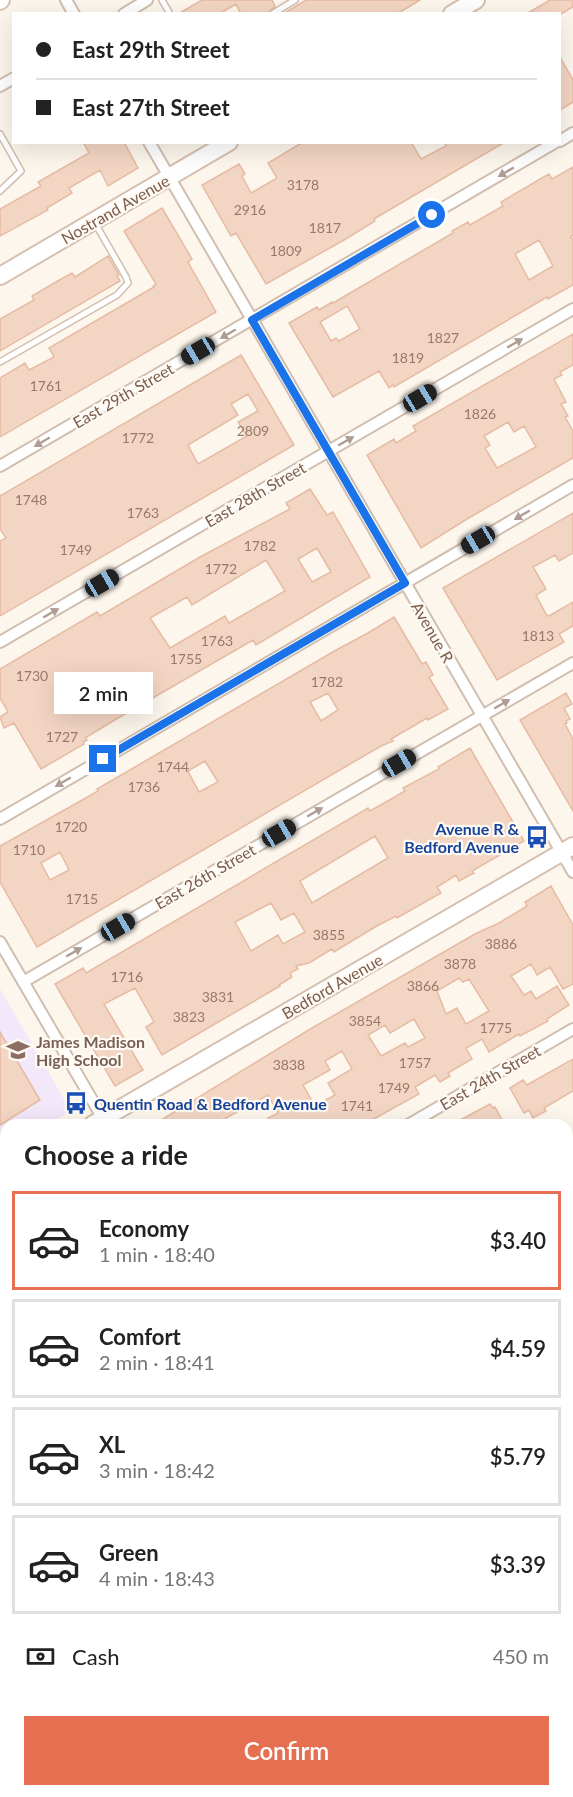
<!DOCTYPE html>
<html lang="en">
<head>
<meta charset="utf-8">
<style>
	body { margin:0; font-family:Lato,sans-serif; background:#f6f6f6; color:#222; height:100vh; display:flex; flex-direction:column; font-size:22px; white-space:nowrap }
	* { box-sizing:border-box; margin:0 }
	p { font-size:20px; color:#767676 }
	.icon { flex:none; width:33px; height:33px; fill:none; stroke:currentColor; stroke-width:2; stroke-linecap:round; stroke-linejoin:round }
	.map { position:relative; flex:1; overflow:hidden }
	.side { position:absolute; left:0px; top:1119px; width:573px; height:678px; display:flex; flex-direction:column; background:#fff; border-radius:18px 18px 0 0; box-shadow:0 6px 24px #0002 }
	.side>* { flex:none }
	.hud { position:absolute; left:12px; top:12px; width:549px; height:132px; border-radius:0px; box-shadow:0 6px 24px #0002; display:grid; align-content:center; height:132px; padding:0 24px; background:#fff }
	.end { position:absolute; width:27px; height:27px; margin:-14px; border:8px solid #1a73e8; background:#fff; box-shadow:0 0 0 3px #fff }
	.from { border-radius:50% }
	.bubble { position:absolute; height:42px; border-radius:0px; background:#fff; box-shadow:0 6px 24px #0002; font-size:20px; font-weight:600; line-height:42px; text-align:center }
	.car { position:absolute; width:18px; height:36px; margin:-18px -9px; border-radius:8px; box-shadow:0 0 4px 2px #0007; background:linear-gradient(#222 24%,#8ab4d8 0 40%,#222 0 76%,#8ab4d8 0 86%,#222 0) }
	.hud b { display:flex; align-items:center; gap:21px; height:57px; font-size:22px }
	.hud b+b { border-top:2px solid #e0e0e0 }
	.hud i { width:15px; height:15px; background:#222 }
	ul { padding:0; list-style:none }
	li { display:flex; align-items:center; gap:18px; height:99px; margin:0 12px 9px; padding:0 12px; border:3px solid #e0e0e0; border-radius:0px }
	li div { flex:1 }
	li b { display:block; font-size:22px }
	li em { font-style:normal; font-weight:600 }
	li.selected { border-color:#e76f51 }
	li>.icon { width:54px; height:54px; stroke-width:1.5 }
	h2 { padding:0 24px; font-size:27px; line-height:72px }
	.pay { display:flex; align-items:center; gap:15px; height:66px; padding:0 24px; font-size:22px }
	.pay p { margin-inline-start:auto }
	.primary-button { display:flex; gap:12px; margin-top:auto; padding:12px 24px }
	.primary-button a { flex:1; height:69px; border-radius:0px; background:#e76f51; color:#fff; font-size:24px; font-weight:600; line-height:69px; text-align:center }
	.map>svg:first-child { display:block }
</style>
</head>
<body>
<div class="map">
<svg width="573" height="1797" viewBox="0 0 573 1797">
	<rect width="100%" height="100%" fill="#fdf6ec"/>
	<path fill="#f3e8fa" d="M0 989 71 1111 46 1125H6V1148L0 1152Z"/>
	<path fill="#f3d5c3" stroke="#e6bba3" stroke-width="1.5" fill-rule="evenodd" d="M202 0H272L275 6 267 14H241L236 4 219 14H178Z
		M306 0H420L397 14H283Z
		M550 0H573V7L561 14H526Z
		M560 57 573 80V102L560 110Z
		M83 142H124L138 168 108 186 100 170 69 188 72 193 47 208 48 210 0 236V209L41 186 38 182 89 153Z
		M303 142H411L421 159 446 146 444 142H505L379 216 374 219 375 221 344 240 266 284 236 233 231 236 202 185 239 164 245 174 242 176 251 193 277 178 268 163Z
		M573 167V235L571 237 573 240V285L548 299 547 297 394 387 393 385 389 388 379 371 333 397 289 323 317 307 319 310 332 302 333 303 453 233 452 231 468 222 470 225 503 206 501 202 542 178 549 174 552 179ZM539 240 553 266 529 280 515 254ZM347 306 360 329 339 341 336 338 331 341 320 322Z
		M162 208 192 259 188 262 216 312 0 437V378L25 363 29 370 54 357 49 348 154 287 153 286 156 284 124 231Z
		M108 256 119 275 117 276 120 281 0 351V319L34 300 32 296 56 282 72 273 75 277Z
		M573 334V365L560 372 562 375 554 379 566 402 561 404 568 416 565 417 573 431V458L467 519 421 548 367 455 394 439 396 443 416 431 413 426ZM508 422 514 432 524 426 536 447 497 468 485 448 490 445 484 436Z
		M241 355 294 445 0 616V541L6 538 0 529V496ZM248 394 258 411 238 422 247 436 198 464 188 445 238 415 231 404Z
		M310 489 327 515 333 512 370 577 256 645 253 640 118 718 85 738 87 740 83 742 84 744 41 769 14 723 4 728 0 717 8 712 0 698V669L97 612 100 616 200 557 290 509 286 503ZM317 548 331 572 312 582 298 559ZM266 560 285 591 229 623 225 616 170 648 150 618 187 597 192 605Z
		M573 513V553L559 561 555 555 533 567 546 589 536 595 546 614 549 616 573 602V626L559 634 564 642 497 680 443 588Z
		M394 617 422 664 426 662 433 675 429 677 448 709 428 720 427 718 391 739 393 741 381 746 37 947 0 882V846L84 799 98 791 97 789 338 649 368 633ZM328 693 338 710 321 721 310 702ZM205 761 218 782 199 792 188 771ZM60 852 69 870 50 880 41 863Z
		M566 693 572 704 564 708 570 719 566 721 567 723 565 724 573 739V811L520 720Z
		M470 748 524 841 472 871 474 873 459 881 456 875 437 887 441 893 397 918 396 916 375 927 334 952 332 949 309 963 296 966 298 969 290 973 292 977 279 985 280 986 162 1055 146 1027 154 1022 135 988 104 1004 143 1070 115 1086 55 984 83 968 86 973 368 808 370 811 393 798 405 791 403 788 439 769 438 767ZM375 836 388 858 312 903 300 881ZM271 903 281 920 294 913 305 932 283 944 278 935 251 951 235 922Z
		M551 886 573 925V984L563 989 550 967 537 975 531 964 511 976 524 995 531 991 536 999 557 986 569 1005 547 1019 548 1021 520 1036 519 1034 489 1052 482 1039 466 1048 472 1059 448 1073 450 1076 440 1082 435 1075 415 1087 419 1094 363 1125H272L268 1118 278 1113 268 1095 226 1118 230 1125H153L312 1028 475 934 499 923 527 906 525 902ZM459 978 463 982 469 979 489 1011 466 1024 457 1008 446 1014 437 991ZM414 1019 425 1038 408 1047 405 1043 381 1056 368 1035 385 1025 390 1033ZM342 1051 352 1069 328 1083 335 1095 315 1106 303 1085 330 1070 325 1061Z
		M0 1032 40 1100 0 1125Z
		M573 1059V1091L544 1108 546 1111 533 1118 529 1110 524 1113 510 1088 523 1080 527 1085Z
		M490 1104 493 1108 495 1107 505 1125H451Z"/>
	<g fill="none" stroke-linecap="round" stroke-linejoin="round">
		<g stroke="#d1beb0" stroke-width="8">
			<path id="service" d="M162 0 170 14
				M272 14 295 0
				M0 134 21 171 0 191
				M0 362 117 295 128 283 126 277 95 223"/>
		</g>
		<g stroke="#d1beb0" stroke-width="14">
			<path id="minor" d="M66 0 74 14
				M124 14 147 0
				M0 86 14 78
				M560 141 573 133
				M149 142 573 872
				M0 466 556 142
				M0 642 573 309
				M0 819 573 485
				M0 942 105 1122
				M23 982 573 663
				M408 1125 573 1029
				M567 1208 573 1204
				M0 1362 6 1358
				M567 1384 573 1381
				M0 1538 6 1534
				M567 1561 573 1558
				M0 1715 6 1711
				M163 1797 173 1791"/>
		</g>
		<g stroke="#d6c0b0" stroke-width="20">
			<path id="secondary" d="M0 1 1 0
				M452 14 476 0
				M0 276 229 142
				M92 1125 573 846
				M0 1179 6 1175
				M567 1757 573 1754
				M500 1797 510 1791"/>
		</g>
		<use href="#service" stroke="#fff" stroke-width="5"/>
		<use href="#minor" stroke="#fff" stroke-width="10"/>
		<use href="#secondary" stroke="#fff" stroke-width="16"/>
	</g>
	<defs><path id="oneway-solid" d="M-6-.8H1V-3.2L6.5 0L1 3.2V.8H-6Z" transform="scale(1.5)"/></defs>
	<g fill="#af9d94">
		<use href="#oneway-solid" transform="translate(506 172) rotate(150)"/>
		<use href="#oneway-solid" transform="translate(228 334) rotate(150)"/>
		<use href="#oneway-solid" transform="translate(515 343) rotate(-30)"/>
		<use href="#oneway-solid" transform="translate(346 441) rotate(-30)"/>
		<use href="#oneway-solid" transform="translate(42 442) rotate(150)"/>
		<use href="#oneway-solid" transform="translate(522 515) rotate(150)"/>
		<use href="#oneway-solid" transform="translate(51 613) rotate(-30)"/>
		<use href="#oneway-solid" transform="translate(502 704) rotate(-30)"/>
		<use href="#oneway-solid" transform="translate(63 782) rotate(150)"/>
		<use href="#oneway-solid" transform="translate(315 812) rotate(-30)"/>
		<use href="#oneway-solid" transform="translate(74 952) rotate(-30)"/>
	</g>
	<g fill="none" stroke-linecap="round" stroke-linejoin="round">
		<path stroke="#1a73e8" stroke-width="8" d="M103 759 405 583 252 320 432 215"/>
	</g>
	<defs>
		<g id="bus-bare" transform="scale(1.8)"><path d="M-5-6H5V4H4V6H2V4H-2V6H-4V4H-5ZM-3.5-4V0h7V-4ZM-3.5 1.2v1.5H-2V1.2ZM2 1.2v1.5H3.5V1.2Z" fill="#1a4fb4" stroke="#fffaf3" stroke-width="2.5" paint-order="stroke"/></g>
		<g id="school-bare" transform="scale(1.8)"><path d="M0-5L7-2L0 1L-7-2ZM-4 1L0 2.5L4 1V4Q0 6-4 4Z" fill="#8d6e63" stroke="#fffaf3" stroke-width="2.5" paint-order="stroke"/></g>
	</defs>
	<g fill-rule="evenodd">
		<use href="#bus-bare" x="537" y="837"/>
		<use href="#school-bare" x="18" y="1050"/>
		<use href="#bus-bare" x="76" y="1103"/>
	</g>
	<g text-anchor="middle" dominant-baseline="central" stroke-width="4.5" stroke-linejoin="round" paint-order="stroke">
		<g font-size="14" fill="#987a6a">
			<text x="303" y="184">3178</text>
			<text x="250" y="209">2916</text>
			<text x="325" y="227">1817</text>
			<text x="286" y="250">1809</text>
			<text x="443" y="337">1827</text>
			<text x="408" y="357">1819</text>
			<text x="46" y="385">1761</text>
			<text x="480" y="413">1826</text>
			<text x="253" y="430">2809</text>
			<text x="138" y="437">1772</text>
			<text x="31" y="499">1748</text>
			<text x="143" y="512">1763</text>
			<text x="260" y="545">1782</text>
			<text x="76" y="549">1749</text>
			<text x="221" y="568">1772</text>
			<text x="538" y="635">1813</text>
			<text x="217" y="640">1763</text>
			<text x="186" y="658">1755</text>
			<text x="32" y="675">1730</text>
			<text x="327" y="681">1782</text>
			<text x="62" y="736">1727</text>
			<text x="173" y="766">1744</text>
			<text x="144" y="786">1736</text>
			<text x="71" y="826">1720</text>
			<text x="29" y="849">1710</text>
			<text x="82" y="898">1715</text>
			<text x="329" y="934">3855</text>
			<text x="501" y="943">3886</text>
			<text x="460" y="963">3878</text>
			<text x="127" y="976">1716</text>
			<text x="423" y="985">3866</text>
			<text x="218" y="996">3831</text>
			<text x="189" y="1016">3823</text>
			<text x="365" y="1020">3854</text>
			<text x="496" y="1027">1775</text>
			<text x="415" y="1062">1757</text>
			<text x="289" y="1064">3838</text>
			<text x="394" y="1087">1749</text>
			<text x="357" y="1105">1741</text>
		</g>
		<g font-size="16" fill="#7a5c4d" stroke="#fffaf3">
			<text transform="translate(115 209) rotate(-30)">Nostrand Avenue</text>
			<text transform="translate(123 395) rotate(-30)">East 29th Street</text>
			<text transform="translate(255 494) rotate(-30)">East 28th Street</text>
			<text transform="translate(433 632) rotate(60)">Avenue R</text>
			<text transform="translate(205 876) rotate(-30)">East 26th Street</text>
			<text transform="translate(332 986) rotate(-30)">Bedford Avenue</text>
			<text transform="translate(490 1077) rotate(-30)">East 24th Street</text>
		</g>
		<g font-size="16" font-weight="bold" fill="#164399" stroke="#fffaf3" text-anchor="end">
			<text x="519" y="828">Avenue R &amp;<tspan x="519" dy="18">Bedford Avenue</tspan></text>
			<text x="94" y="1103" text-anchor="start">Quentin Road &amp; Bedford Avenue</text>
		</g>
		<g font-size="16" font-weight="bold" fill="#785e54" stroke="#fffaf3" text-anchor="start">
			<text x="36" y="1041">James Madison<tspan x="36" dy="18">High School</tspan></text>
		</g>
	</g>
</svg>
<i class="end from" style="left:432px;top:215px"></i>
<i class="end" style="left:103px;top:759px"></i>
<div class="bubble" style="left:54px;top:672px;width:99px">2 min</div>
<i class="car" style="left:198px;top:351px;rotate:240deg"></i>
<i class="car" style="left:420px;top:398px;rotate:59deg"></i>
<i class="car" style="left:478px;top:540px;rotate:240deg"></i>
<i class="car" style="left:102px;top:583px;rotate:60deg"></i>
<i class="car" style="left:399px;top:763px;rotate:60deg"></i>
<i class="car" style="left:279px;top:833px;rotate:60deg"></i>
<i class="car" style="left:118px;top:927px;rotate:60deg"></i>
<div class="hud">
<b><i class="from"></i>East 29th Street</b>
<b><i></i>East 27th Street</b>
</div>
<section class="side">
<h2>Choose a ride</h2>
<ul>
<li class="selected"><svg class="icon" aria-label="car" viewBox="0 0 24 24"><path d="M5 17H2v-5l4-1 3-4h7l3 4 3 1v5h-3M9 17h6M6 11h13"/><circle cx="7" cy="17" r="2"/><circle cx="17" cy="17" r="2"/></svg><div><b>Economy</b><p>1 min · 18:40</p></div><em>$3.40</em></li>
<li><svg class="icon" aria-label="car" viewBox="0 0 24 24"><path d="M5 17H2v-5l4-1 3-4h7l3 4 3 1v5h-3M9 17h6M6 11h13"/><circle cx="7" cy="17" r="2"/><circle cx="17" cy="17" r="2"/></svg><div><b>Comfort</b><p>2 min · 18:41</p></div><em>$4.59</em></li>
<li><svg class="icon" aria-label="car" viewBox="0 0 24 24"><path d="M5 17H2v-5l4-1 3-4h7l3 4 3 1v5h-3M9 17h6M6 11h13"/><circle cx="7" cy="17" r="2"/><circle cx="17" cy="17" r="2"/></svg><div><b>XL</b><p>3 min · 18:42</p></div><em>$5.79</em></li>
<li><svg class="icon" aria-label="car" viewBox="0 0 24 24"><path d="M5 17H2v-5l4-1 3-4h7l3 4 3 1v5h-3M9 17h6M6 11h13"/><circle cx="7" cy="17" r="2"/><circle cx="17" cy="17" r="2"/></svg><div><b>Green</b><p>4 min · 18:43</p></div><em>$3.39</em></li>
</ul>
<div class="pay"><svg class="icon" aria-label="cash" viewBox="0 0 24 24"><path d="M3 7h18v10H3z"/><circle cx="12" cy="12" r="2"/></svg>Cash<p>450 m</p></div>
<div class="primary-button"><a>Confirm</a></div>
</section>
</div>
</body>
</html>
